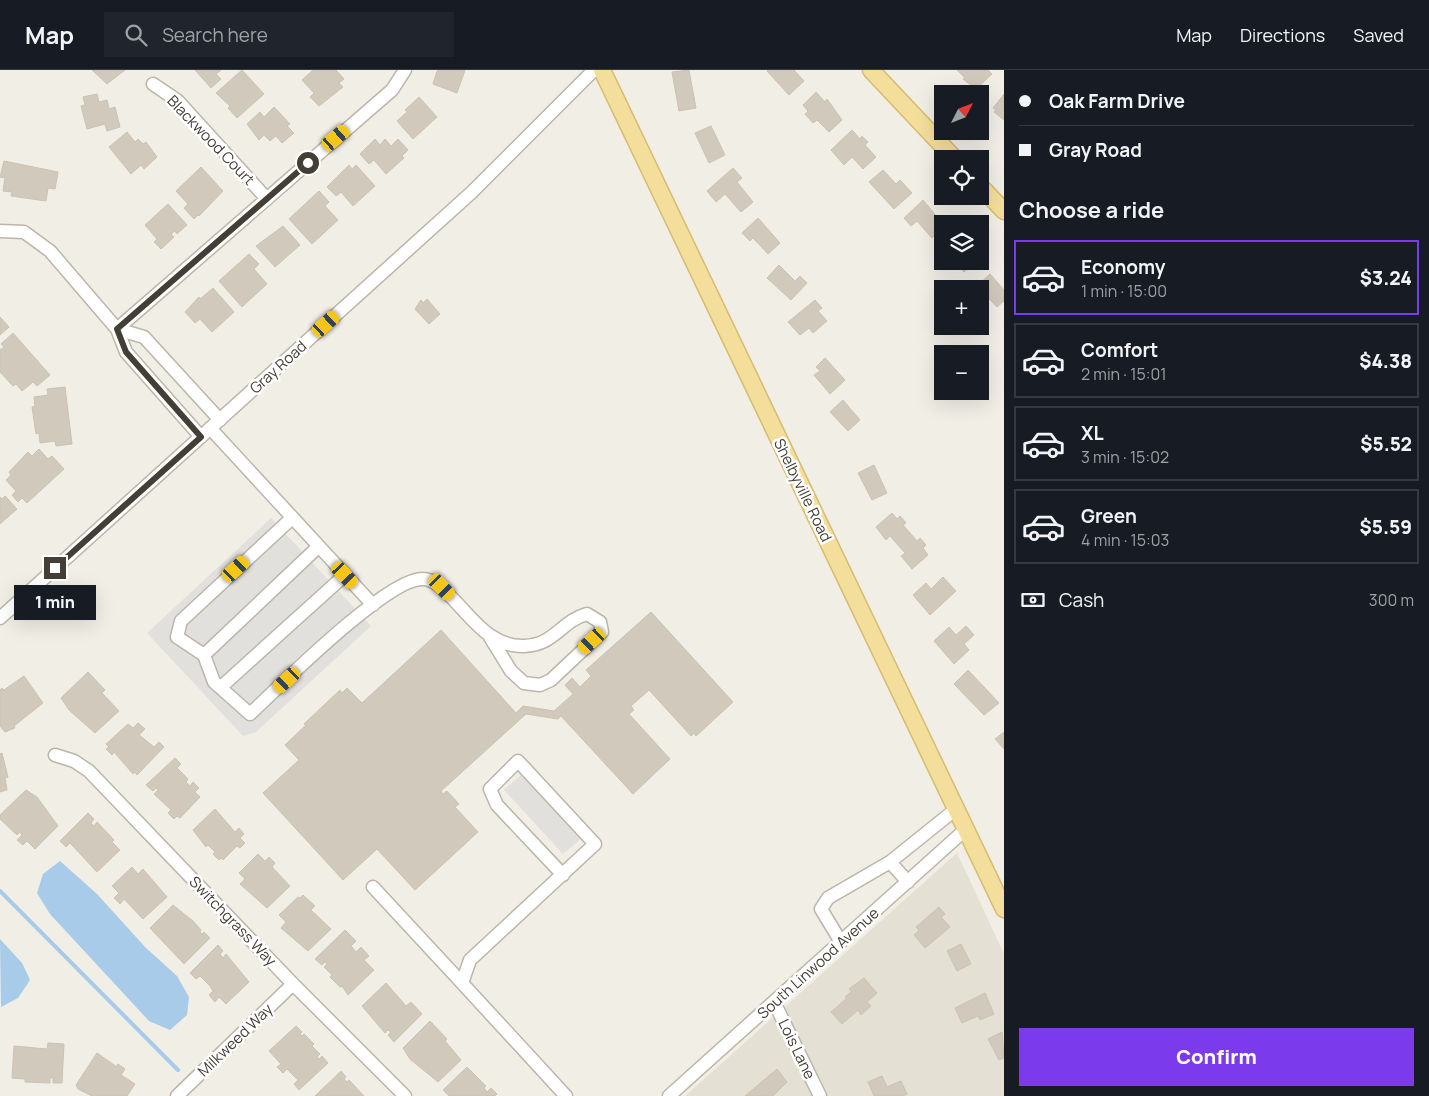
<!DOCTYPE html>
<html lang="en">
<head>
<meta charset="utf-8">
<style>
	body { margin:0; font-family:Manrope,sans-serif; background:#20242c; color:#f1f3f6; height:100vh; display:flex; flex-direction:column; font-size:19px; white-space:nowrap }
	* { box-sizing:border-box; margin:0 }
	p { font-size:16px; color:#9ea1a6 }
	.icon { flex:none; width:28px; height:28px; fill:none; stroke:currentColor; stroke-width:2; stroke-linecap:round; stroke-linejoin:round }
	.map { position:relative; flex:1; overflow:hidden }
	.sheet { display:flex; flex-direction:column; background:#171b24; width:425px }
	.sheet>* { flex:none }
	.guide { display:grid; align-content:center; height:110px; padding:0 15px; background:#171b24 }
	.needle { width:32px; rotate:48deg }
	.fabs { position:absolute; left:934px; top:15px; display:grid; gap:10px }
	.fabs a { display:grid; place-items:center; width:55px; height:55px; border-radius:0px; background:#171b24; box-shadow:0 5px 20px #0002; font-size:25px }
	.end { position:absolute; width:22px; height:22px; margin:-11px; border:6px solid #433e36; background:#fff; box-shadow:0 0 0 2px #fff }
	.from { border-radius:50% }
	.bubble { position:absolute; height:35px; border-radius:0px; background:#171b24; box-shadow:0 5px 20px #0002; font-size:16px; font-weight:800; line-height:35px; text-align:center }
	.car { position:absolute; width:15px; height:30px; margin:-15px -8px; border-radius:6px; box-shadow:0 0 4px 1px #0007; background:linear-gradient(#f5c518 24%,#345 0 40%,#f5c518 0 76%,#345 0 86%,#f5c518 0) }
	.guide b { display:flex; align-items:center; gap:18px; height:48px; font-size:19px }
	.guide b+b { border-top:1px solid #363941 }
	.guide i { width:12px; height:12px; background:#f1f3f6 }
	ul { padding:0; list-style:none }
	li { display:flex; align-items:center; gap:15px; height:75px; margin:0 10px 8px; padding:0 5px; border:2px solid #363941; border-radius:0px }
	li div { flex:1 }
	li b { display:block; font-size:19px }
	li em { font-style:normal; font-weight:800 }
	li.selected { border-color:#7c3aed }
	li>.icon { width:45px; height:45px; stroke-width:1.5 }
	h2 { padding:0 15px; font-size:22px; line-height:60px }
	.pay { display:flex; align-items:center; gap:12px; height:55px; padding:0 15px; font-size:19px }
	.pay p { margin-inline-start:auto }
	.action { display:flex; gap:10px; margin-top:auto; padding:10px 15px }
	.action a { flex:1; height:58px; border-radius:0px; background:#7c3aed; color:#fff; font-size:20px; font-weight:800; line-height:58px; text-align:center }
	header { display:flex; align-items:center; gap:30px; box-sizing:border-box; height:70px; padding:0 25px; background:#171b24; border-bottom:1px solid #363941 }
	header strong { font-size:24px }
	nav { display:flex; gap:28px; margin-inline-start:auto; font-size:18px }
	.search { width:350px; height:45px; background:#20242c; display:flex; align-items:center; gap:12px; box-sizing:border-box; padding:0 18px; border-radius:0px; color:#9ea1a6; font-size:19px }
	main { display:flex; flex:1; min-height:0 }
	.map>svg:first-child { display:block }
</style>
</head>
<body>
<header>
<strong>Map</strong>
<div class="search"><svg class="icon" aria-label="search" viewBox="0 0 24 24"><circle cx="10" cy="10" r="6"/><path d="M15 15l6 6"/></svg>Search here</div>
<nav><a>Map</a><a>Directions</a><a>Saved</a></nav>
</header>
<main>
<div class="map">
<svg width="1004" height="1026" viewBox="0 0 1004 1026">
	<rect width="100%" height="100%" fill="#f1eee6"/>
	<path fill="#e4e0d4" d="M957 783 1004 884V1026H685Z"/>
	<path fill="#e2e0dd" d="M271 448 371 556 256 662 243 666 147 563Z
		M524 702 583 767 563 784 504 720Z"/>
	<path fill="#a7cbe8" d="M60 791 97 824 145 877 177 906 189 927 187 945 170 960 149 951 50 844 37 823 43 804Z
		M0 869 22 893 30 910 18 928 1 937Z"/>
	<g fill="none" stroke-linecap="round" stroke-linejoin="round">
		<path stroke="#a7cbe8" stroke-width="4" d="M0 821 178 1000"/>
	</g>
	<path fill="#d1cabc" stroke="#cbc2b0" d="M92 0H125L107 14Z
		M195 0H221L216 4 221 9 211 18Z
		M242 0 264 24 237 48 228 38 230 36 216 23Z
		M313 0H336L344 9 339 13 343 17 319 36 310 27 314 23 302 10Z
		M440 0H465L457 23 433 14 437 1Z
		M689 0 696 38 679 41 672 2Z
		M768 0H794L804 11 789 25 767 1Z
		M957 0H988L992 4 976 19 963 9 965 8Z
		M816 22 825 32 827 29 842 50 829 62 817 50 813 53 805 44 808 41 803 35Z
		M97 24 99 32 107 30 109 39 115 37 120 57 107 61 105 54 87 59 81 36 85 35 83 27Z
		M1004 24V50L994 42 996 40 993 38Z
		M419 27 437 47 413 69 397 51 407 42 405 40Z
		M274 37 290 54 287 56 294 63 282 73 276 66 270 71 264 65 259 70 247 54 260 42 264 47Z
		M711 56 725 85 709 93 695 63Z
		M852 60 860 69 862 66 868 72 865 75 876 87 863 99 852 87 844 95 831 80Z
		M127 62 135 72 138 69 143 74 146 72 157 87 144 99 141 95 131 104 109 77Z
		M375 69 380 75 385 69 391 76 398 69 408 80 402 86 404 88 386 104 374 90 369 94 360 84Z
		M4 91 58 102 55 119 48 118 46 131 11 126 12 122 3 121 5 108 0 107Z
		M349 95 352 99 356 95 375 116 353 136 341 122 336 126 327 117Z
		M201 97 223 121 199 146 198 145 194 149 184 138 188 134 176 121Z
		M733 98 742 108 737 112 753 132 741 142 725 124 716 132 707 121Z
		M883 100 896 114 900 110 912 123 894 139 869 112Z
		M319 121 329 132 325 136 338 150 312 174 289 149Z
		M923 130 943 154 942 158 932 168 917 151 911 156 904 148Z
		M168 134 187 155 177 164 175 161 171 164 174 167 161 179 154 172 157 169 145 155Z
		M758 148 780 173 768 184 753 168 750 171 742 163Z
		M283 156 300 175 275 197 256 176Z
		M249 184 259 194 254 199 267 214 242 237 219 211Z
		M955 191H976L964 202Z
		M779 195 795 211 800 206 807 213 791 230 767 208Z
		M990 204 1004 220V231L997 237 977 216Z
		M213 218 234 242 212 262 200 249 195 253 185 242 199 227 200 229Z
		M427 229 440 244 429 254 415 239 421 230 423 233Z
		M815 230 822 238 818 241 827 251 813 263 809 258 800 265 788 252Z
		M0 247 9 257 0 265Z
		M13 263 50 305 37 316 33 312 22 321 16 314 13 316 0 302V280L4 277 1 274Z
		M825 288 845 310 830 324 814 305 820 301 816 297Z
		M65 317 72 374 56 376 55 371 40 373 39 363 36 364 32 337 35 336 34 327 48 325 47 319Z
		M843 330 860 350 848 361 830 342Z
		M39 379 48 389 52 386 64 399 27 433 22 428 18 432 12 425 16 421 6 410 11 405 9 402 28 382 32 386Z
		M874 395 887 423 872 430 858 403Z
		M5 426 17 439 0 454V427L2 429Z
		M892 443 897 449 900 446 906 453 903 455 917 471 920 468 926 475 923 478 928 485 912 499 901 486 905 483 890 466 886 470 876 457Z
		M943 507 956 521 930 545 913 525 926 513 931 519Z
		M651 542 733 632 696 666 694 663 691 666 649 620 631 636 634 640 629 644 670 689 633 724 561 646 558 649 526 644 441 721 443 724 447 721 459 734 455 737 478 762 415 820 377 779 343 810 263 723 299 690 285 675 306 655 304 654 340 620 342 623 347 618 362 633 441 560 516 643 523 636 554 641 573 624 565 615 572 608 580 617 591 606 586 600Z
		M966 556 974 565 964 574 969 580 954 594 934 571 949 557 956 565Z
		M968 600 999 633 984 645 954 614Z
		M88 602 105 620 102 623 119 641 95 663 69 640 61 628Z
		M24 606 43 633 14 656 15 658 5 662 0 656V620L2 618 4 620Z
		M138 653 145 659 139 665 143 668 154 677 159 672 164 677 137 705 135 702 133 704 114 682 112 685 106 679 109 677 106 674 128 654 133 658Z
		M1004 662V679L995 669Z
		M2 683 8 707 5 708 7 720 0 722V684Z
		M175 688 181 694 177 698 188 709 186 712 190 716 193 712 199 718 195 722 200 727 180 748 177 746 174 749 168 743 171 740 154 724 158 720 156 718 153 721 146 715Z
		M26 720 37 727 58 756 35 779 27 771 23 775 17 770 22 765 20 762 17 765 0 749V745Z
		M215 739 235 762 239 758 244 764 240 768 245 773 240 778 237 776 223 790 221 788 219 790 213 784 215 782 208 775 206 777 193 760Z
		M88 743 94 749 91 753 94 756 97 752 114 770 112 772 120 780 97 802 70 773 66 777 60 771Z
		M258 784 265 791 269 787 275 793 272 797 290 816 267 838 240 814 245 809 239 803Z
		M132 797 138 804 143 799 167 827 143 849 124 829 120 834 114 828 119 823 112 816Z
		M303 825 315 836 311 840 331 859 308 881 281 858 286 852 279 845 298 827 300 828Z
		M173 835 193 851 201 860 200 862 202 864 204 862 210 868 184 894 150 858Z
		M939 837 945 844 941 847 950 857 925 878 914 865 919 860 916 857Z
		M345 860 356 871 351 876 356 882 361 877 369 886 364 890 374 900 348 925 342 916 340 917 330 907 332 905 324 897 327 894 325 892 322 895 315 889Z
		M961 874 971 894 957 901 947 881Z
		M218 875 223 881 220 884 223 888 226 884 249 912 226 934 219 927 215 932 209 925 213 921 210 916 200 906 196 909 190 903Z
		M864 908 877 923 867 932 871 936 861 945 858 940 842 954 831 942 847 928 845 927 852 921 849 919Z
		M386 913 406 936 411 932 422 944 394 972 388 965 391 962 388 960 385 963 362 936Z
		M985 923 994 944 980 950 978 946 962 953 955 938Z
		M430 951 447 969 445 971 461 990 438 1012 410 989 403 978Z
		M296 956 302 962 300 964 302 966 304 964 314 974 312 976 320 984 317 987 319 989 322 986 328 993 299 1020 294 1014 298 1010 287 999 283 1003 277 997 281 994 269 981Z
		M1002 962 1004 988 999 990 988 969Z
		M48 973 64 974 62 1013H53V1008H50V1013L25 1012V1009L12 1008 14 976 47 979Z
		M97 983 117 997 118 994 125 999 121 1005 135 1014 127 1026H92L78 1019 76 1015Z
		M467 997 486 1016 484 1018 487 1022 491 1018 497 1024 495 1026H449L443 1020Z
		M777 999 787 1012 773 1026H745Z
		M341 1001 346 1007 344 1009 347 1012 349 1010 364 1026H315Z
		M882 1006 887 1017 901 1011 907 1024 903 1026H874L868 1012Z"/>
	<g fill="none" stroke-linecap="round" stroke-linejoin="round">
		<g stroke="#bbb6a9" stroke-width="15">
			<path id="minor" d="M153 14 178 31 267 129
				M0 161 24 162 50 181 117 259 392 20 405 0
				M210 358 373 535
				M201 367 126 282 117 259 144 267 220 350
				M318 477 204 585 214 612 250 644C279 617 388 507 423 509 435 509 446 522 454 530 474 551 492 577 524 576 555 575 561 551 587 544L600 552 602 562 551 610 540 615 524 613 511 601 490 567
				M0 548 472 122 594 0
				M204 585 177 567 181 551 292 448
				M221 617 345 505
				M55 685 74 691 89 701 293 914 405 1026
				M890 792 908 812
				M563 805 497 735 490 719 518 691 595 774 470 890 462 913 566 1026
				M373 817 462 913
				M841 872 821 839 828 828 890 792 956 739
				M774 932 820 1026
				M177 1026 293 914
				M669 1026 966 759"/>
		</g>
		<g stroke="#d7bb6e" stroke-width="19">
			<path id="major" d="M602 0 1004 839
				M871 0 955 89
				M980 116 1004 141"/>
		</g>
		<use href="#minor" stroke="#fff" stroke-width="12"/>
		<use href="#major" stroke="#f4de9c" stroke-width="16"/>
	</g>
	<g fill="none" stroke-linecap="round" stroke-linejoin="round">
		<path stroke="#433e36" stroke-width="6" d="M55 498 201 367 126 282 117 259 308 93"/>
	</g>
	<g text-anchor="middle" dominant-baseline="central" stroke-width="5" stroke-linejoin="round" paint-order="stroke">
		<g font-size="15" fill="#433e36" stroke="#fff">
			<text transform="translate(211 70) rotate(46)">Blackwood Court</text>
			<text transform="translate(278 297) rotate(-42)">Gray Road</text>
			<text transform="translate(803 420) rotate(64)">Shelbyville Road</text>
			<text transform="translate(233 851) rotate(46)">Switchgrass Way</text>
			<text transform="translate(818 893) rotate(-42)">South Linwood Avenue</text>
			<text transform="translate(235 970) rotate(-44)">Milkweed Way</text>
			<text transform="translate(797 979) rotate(64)">Lois Lane</text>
		</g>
	</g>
</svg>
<div class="fabs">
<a><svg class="needle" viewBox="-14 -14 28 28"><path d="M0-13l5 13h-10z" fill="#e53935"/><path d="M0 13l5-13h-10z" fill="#9ea1a6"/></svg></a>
<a><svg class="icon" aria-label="locate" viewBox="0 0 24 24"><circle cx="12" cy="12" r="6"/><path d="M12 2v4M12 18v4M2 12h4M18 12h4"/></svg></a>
<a><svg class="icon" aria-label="layers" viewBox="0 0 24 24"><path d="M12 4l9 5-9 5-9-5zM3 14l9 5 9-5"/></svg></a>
<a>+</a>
<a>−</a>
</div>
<i class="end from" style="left:308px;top:93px"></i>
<i class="end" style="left:55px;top:498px"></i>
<div class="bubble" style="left:14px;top:515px;width:82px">1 min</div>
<i class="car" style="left:336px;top:68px;rotate:49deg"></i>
<i class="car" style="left:326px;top:254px;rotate:48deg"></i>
<i class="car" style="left:236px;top:499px;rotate:47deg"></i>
<i class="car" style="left:345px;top:505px;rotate:137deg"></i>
<i class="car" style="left:442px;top:517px;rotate:136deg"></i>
<i class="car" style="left:592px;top:571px;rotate:227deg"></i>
<i class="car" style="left:287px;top:610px;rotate:227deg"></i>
</div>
<section class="sheet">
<div class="guide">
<b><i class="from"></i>Oak Farm Drive</b>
<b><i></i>Gray Road</b>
</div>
<h2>Choose a ride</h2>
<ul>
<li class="selected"><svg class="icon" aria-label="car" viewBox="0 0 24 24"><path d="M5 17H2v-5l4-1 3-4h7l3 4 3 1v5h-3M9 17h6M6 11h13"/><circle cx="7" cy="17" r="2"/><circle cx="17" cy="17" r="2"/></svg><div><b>Economy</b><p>1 min · 15:00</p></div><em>$3.24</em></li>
<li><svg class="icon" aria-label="car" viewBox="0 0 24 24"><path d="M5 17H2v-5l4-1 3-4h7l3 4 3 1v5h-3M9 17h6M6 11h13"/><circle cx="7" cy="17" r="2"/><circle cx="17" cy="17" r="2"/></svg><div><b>Comfort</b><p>2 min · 15:01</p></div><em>$4.38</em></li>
<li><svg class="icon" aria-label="car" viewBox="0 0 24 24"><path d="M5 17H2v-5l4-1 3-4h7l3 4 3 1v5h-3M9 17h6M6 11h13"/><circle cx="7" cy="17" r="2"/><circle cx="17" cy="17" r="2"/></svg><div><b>XL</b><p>3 min · 15:02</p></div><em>$5.52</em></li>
<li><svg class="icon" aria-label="car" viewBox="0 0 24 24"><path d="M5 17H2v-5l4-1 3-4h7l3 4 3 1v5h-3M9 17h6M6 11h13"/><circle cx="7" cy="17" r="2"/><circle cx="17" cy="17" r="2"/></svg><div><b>Green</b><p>4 min · 15:03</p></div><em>$5.59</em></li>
</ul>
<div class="pay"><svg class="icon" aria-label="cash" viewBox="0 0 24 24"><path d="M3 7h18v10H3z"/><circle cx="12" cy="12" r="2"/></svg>Cash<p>300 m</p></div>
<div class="action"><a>Confirm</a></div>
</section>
</main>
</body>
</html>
